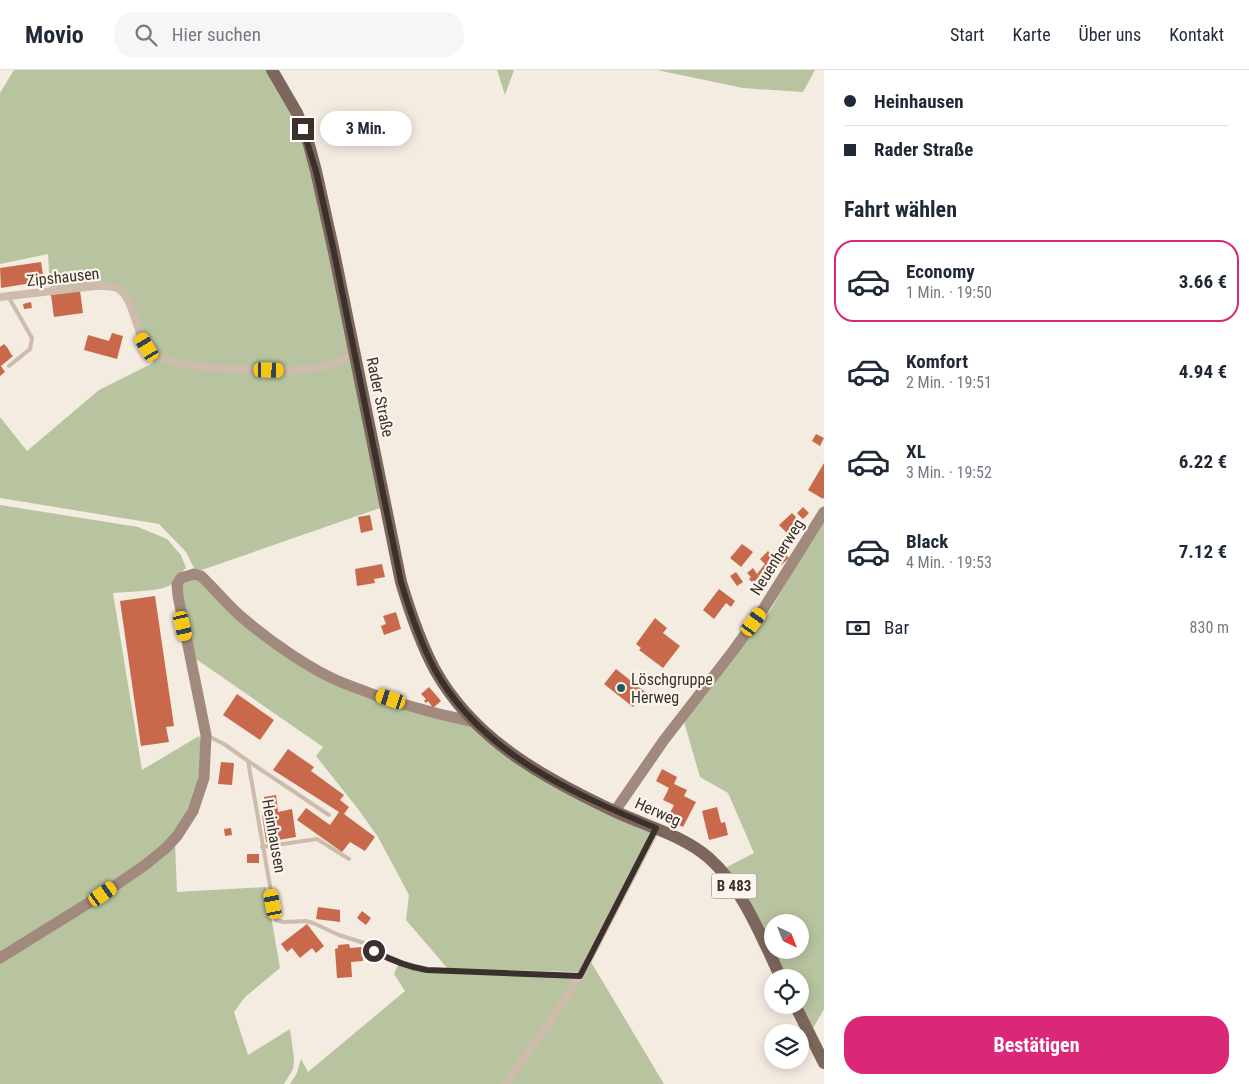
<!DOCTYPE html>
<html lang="de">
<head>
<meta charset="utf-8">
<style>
	body { margin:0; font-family:"Roboto Condensed",sans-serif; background:#f6f6f7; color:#1f2937; height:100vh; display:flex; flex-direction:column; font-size:19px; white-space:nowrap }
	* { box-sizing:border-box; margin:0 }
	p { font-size:16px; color:#747a83 }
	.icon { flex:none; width:28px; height:28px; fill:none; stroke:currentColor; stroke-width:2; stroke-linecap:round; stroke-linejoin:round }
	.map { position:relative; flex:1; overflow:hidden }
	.sheet { display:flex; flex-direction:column; background:#fff; width:425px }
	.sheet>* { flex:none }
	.top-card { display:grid; align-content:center; height:110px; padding:0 20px; background:#fff }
	.needle { width:32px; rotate:137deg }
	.buttons { position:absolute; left:764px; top:844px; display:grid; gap:10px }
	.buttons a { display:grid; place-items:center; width:45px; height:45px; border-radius:50%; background:#fff; box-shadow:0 2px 12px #0003; font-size:25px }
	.end { position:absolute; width:22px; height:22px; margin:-11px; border:6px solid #3b302b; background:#fff; box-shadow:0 0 0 2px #fff }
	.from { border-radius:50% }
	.bubble { position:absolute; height:35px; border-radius:18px; background:#fff; box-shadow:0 2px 12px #0003; font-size:16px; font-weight:700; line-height:35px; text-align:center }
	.car { position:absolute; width:15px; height:30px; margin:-15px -8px; border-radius:6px; box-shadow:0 0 4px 1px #0007; background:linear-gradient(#f5c518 24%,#345 0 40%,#f5c518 0 76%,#345 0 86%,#f5c518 0) }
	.top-card b { display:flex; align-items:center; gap:18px; height:48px; font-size:19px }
	.top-card b+b { border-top:1px solid #e0e1e3 }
	.top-card i { width:12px; height:12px; background:#1f2937 }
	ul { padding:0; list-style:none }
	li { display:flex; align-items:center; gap:15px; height:82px; margin:0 10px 8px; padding:0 10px; border:2px solid transparent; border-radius:20px }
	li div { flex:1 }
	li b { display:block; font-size:19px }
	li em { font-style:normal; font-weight:700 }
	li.selected { border-color:#db2777 }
	li>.icon { width:45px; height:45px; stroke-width:1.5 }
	h2 { padding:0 20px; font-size:22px; line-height:60px }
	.pay { display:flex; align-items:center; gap:12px; height:55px; padding:0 20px; font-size:19px }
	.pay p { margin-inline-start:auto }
	.action { display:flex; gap:10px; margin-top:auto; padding:10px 20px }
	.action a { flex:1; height:58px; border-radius:20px; background:#db2777; color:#fff; font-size:20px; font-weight:700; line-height:58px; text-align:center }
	header { display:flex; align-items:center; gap:30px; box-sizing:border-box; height:70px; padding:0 25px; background:#fff; border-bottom:1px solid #e0e1e3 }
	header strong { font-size:24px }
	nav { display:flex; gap:28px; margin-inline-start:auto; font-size:18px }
	.search { width:350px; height:45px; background:#f6f6f7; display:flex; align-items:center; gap:12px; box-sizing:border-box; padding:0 18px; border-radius:20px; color:#747a83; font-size:19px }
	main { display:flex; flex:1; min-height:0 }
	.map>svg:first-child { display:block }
</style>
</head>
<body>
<header>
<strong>Movio</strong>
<div class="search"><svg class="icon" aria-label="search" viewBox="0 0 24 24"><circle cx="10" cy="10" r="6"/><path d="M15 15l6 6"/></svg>Hier suchen</div>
<nav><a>Start</a><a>Karte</a><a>Über uns</a><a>Kontakt</a></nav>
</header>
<main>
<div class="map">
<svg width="824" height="1014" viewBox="0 0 824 1014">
	<rect width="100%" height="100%" fill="#f4ebe1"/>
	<path fill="#b8c4a0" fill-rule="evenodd" d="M14 0H270L306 72 383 437 196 502 186 482 159 454 0 428V347L27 381 99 320 153 293 118 217 50 221 48 184 0 194V23Z
		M497 0H514L505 25Z
		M657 0H815L803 22 743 18Z
		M0 435 138 457 167 469 181 485 186 498C180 503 178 509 173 513 162 523 128 521 113 523L142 700 199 666 202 675 197 724 164 777 0 886Z
		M824 448V939L811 962 800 935V908L784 907 723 799 754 783 728 723 700 707 684 652 771 539ZM772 852H800V880H772Z
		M195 505 315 600 475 655 485 665 654 760 581 902 448 899 406 850 409 825 378 767 358 739 316 686 323 677 193 587 182 539V509Z
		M175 773 177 822 266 817 280 898 245 927 234 942 248 985 290 959 294 988 293 999 284 1014H0V891Z
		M591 892 664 1014H507L579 913Z
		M398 895 435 902 577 908 548 954 502 1014H290L297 1003 301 989 308 1002 405 921 394 904Z"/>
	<path fill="#c8694b" d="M41 192 44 211 1 218 0 198Z
		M80 221 83 243 54 247 51 225Z
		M31 232 32 238 24 239 23 234Z
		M112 263 123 266 117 289 84 280 88 265 109 271Z
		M4 274 7 277 11 284 13 286 1 296 5 302 0 306V277Z
		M816 364 824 368 820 376 812 371Z
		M824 393V427L823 429 808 420Z
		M803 437 809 443 803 449 797 443Z
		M792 443 801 452 789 465 779 455Z
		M370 445 373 460 361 463 358 447Z
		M742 474 753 482 741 497 730 488Z
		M780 479 789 488 764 511 757 504 765 494 760 489 768 481 773 486Z
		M382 494 385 507 374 509 375 513 357 516 355 499Z
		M753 498 759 507 753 513 749 509 751 507 747 503Z
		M736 502 743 512 737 516 730 506Z
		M719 519 735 531 731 537 726 533 714 549 703 540Z
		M155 526 174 656 166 657 169 672 141 676 120 531Z
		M396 542 401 559 384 565 381 556 386 554 383 546Z
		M655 548 667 558 663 563 680 576 663 598 639 580 641 578 636 574Z
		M616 599 645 622 633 637 604 614Z
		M429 617 441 631 433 638 428 631 426 633 424 631 426 629 421 624Z
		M237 624 274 650 260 670 223 645Z
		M288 679 314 697 311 701 344 725 340 730 349 737 344 744 375 767 365 781 350 772 342 782 297 750 306 738 330 755 339 742 273 700Z
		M221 692 234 693 232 715 218 714Z
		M662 699 677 707 674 714 687 720 684 726 696 732 683 757 667 749 674 735 663 730 669 718 656 711Z
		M276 725 278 742 292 739 296 767 266 772 262 744H264V727Z
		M717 737 721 753 725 752 728 765 709 770 702 741Z
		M231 758 232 765 225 766 224 759Z
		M247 784H259V793H247Z
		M318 837 340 840V852L316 849Z
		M362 841 371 848 366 855 357 848Z
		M307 854 324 876 316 883 312 878 300 888 292 878 287 882 281 874Z
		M349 874 350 878 362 877 363 891 351 892 352 907 337 908 335 879 338 878V875Z"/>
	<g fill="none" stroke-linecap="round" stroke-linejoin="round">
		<path stroke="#cdbbac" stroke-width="4" d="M8 226 32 268 30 279 9 296
			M208 666 224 674 248 691 276 850 284 852 306 851 313 853 339 865 364 873 392 890 410 897 427 900 580 906
			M248 691 329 745
			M262 777 317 769 349 789"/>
		<path stroke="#cdbbac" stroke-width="8" d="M0 227 95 216C102 216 111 215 117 218 136 228 135 269 153 284 174 301 290 303 319 298 331 295 343 290 354 284
			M505 1014 549 954 580 906 656 759"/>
		<path stroke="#a18a7d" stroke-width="11" d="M615 741 664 670 733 581 764 538 824 442
			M0 888 103 824 145 795 166 778 177 766 193 741 204 708 206 665 178 526 177 514 181 508 194 504 201 506C216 520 228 536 244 549 271 572 311 600 343 613 385 630 430 643 475 652"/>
		<path stroke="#7d675c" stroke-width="12" d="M272 0 297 43 308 71 316 101 334 182 401 512C410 542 420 572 435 600 474 670 544 708 614 741 646 756 682 765 709 788 742 817 762 868 781 908
			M795 935 824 993"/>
	</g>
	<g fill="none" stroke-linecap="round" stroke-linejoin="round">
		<path stroke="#3b302b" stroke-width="6" d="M303 59 316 101 334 182 401 512C410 542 420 572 435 600 482 684 572 723 656 758L580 906 427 900C407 897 391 890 374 881"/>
	</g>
	<circle fill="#1f5a5e" stroke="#fbf5ee" stroke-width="2" cx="621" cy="618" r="5"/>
	<g text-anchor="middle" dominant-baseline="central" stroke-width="4.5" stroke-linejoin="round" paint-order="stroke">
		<rect fill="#fbf5ee" stroke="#756b66" stroke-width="1" x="711.5" y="803.5" width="45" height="25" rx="4"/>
		<g font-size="15" font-weight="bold" fill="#3b302b">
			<text x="734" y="816">B 483</text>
		</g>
		<g font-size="16" fill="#3b302b" stroke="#fbf5ee">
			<text transform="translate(63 207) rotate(-6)">Zipshausen</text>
			<text transform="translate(380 327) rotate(78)">Rader Straße</text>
			<text transform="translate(777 487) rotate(-58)">Neuenherweg</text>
			<text transform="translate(658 742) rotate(24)">Herweg</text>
			<text transform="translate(274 766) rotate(80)">Heinhausen</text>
		</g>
		<g font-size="16" fill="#3b302b" stroke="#fbf5ee" text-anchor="start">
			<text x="631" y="609">Löschgruppe<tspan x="631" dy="18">Herweg</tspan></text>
		</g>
	</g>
</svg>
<div class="buttons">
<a><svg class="needle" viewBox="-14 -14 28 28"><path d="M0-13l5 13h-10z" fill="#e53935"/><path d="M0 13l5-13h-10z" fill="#747a83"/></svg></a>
<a><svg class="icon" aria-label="locate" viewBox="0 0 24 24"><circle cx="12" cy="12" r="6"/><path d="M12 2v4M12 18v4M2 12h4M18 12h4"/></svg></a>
<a><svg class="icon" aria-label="layers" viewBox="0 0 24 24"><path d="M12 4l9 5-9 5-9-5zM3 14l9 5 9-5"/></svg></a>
</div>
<i class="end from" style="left:374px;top:881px"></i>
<i class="end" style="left:303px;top:59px"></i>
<div class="bubble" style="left:320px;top:41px;width:92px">3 Min.</div>
<i class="car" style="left:147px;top:277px;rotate:329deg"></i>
<i class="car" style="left:269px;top:300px;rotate:91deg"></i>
<i class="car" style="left:754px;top:552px;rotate:36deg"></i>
<i class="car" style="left:183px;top:556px;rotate:167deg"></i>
<i class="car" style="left:391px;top:629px;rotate:288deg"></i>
<i class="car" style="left:103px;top:824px;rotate:55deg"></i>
<i class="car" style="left:273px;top:834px;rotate:349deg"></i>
</div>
<section class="sheet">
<div class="top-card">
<b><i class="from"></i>Heinhausen</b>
<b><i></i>Rader Straße</b>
</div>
<h2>Fahrt wählen</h2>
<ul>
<li class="selected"><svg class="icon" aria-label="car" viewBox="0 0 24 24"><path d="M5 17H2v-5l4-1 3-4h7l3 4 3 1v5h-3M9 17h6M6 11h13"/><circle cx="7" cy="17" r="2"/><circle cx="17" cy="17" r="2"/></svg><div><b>Economy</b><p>1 Min. · 19:50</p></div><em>3.66 €</em></li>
<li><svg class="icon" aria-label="car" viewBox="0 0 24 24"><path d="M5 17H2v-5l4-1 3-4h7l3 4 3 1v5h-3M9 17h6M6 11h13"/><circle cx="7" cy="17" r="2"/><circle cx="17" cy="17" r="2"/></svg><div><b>Komfort</b><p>2 Min. · 19:51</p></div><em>4.94 €</em></li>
<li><svg class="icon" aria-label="car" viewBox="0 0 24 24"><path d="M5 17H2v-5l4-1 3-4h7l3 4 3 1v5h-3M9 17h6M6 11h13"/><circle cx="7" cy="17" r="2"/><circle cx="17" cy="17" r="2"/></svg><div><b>XL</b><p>3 Min. · 19:52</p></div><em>6.22 €</em></li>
<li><svg class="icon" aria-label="car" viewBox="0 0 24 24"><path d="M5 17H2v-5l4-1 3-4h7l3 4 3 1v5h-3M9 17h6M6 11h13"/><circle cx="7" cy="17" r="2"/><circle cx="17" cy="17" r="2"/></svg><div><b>Black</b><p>4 Min. · 19:53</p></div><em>7.12 €</em></li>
</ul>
<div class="pay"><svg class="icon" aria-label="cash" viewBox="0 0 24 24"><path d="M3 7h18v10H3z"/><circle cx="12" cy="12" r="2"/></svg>Bar<p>830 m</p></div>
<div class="action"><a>Bestätigen</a></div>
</section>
</main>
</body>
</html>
